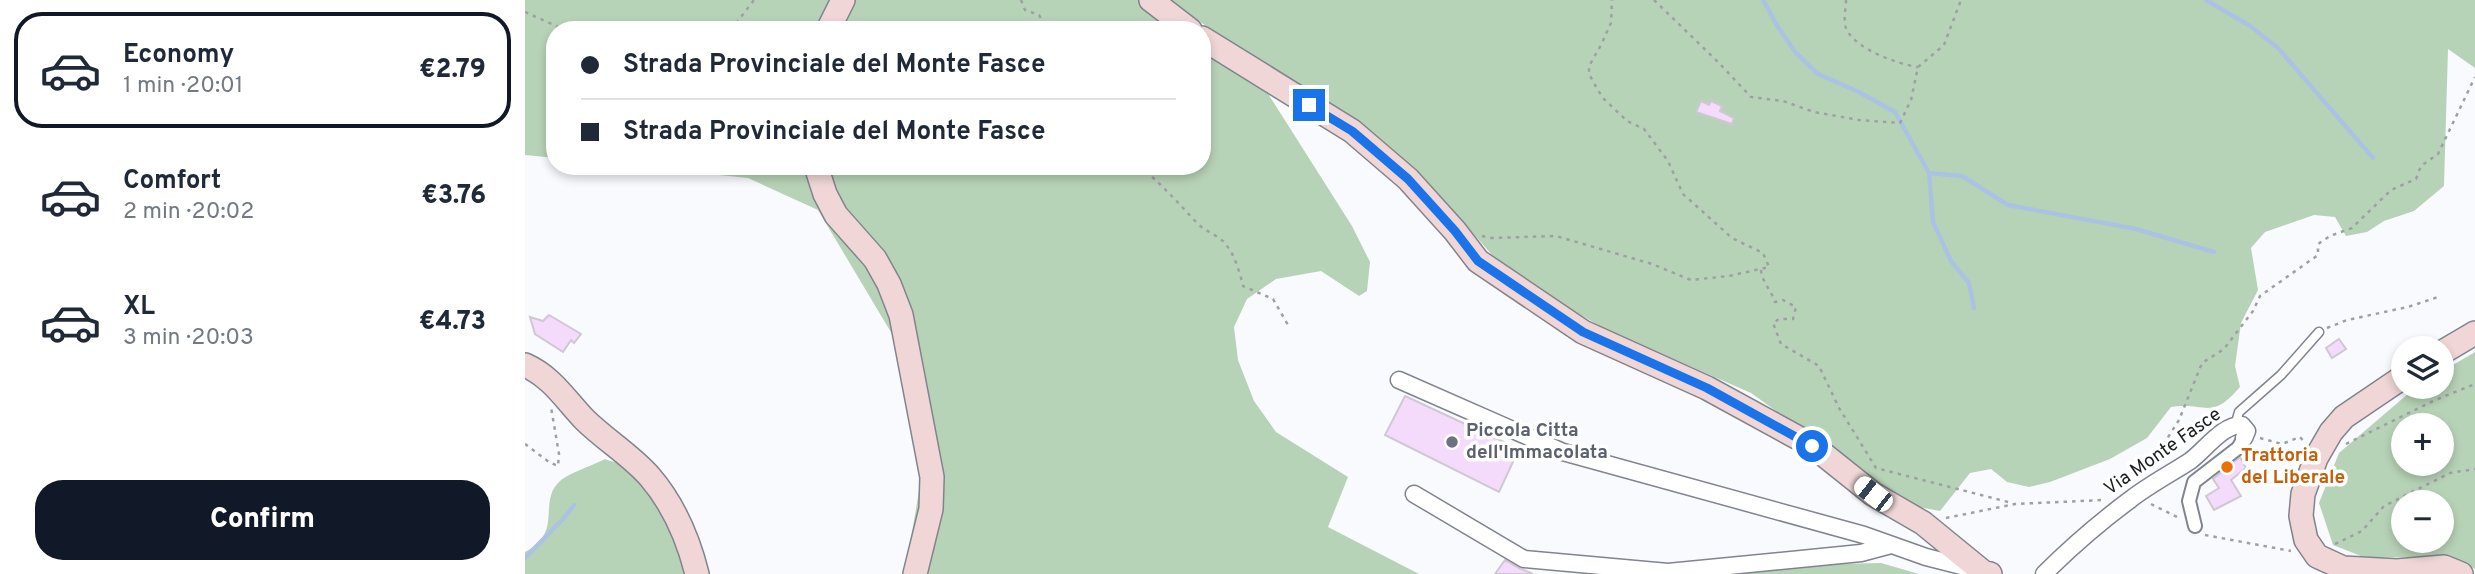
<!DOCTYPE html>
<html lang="en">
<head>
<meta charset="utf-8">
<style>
	body { margin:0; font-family:Overpass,sans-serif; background:#f6f6f7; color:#1f2937; height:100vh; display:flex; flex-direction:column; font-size:26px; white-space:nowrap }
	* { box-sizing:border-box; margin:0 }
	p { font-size:23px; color:#747a83 }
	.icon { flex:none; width:38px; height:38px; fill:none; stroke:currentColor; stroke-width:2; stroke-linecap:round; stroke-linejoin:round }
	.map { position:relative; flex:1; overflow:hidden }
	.details { display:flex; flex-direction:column; background:#fff; width:525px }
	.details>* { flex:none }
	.guide { position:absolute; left:21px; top:21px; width:665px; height:154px; border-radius:28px; box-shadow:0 4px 10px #0003; display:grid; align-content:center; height:154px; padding:0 35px; background:#fff }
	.buttons { position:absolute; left:1866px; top:336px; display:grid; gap:14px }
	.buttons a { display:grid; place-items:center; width:63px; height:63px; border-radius:50%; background:#fff; box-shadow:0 4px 10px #0003; font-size:35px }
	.end { position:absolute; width:32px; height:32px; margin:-16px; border:9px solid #1a73e8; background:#fff; box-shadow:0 0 0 4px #fff }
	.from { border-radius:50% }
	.car { position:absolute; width:21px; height:42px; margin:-21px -10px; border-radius:9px; box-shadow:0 0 5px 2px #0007; background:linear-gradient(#fff 24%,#345 0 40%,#fff 0 76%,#345 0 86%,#fff 0) }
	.guide b { display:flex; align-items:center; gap:24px; height:66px; font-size:26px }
	.guide b+b { border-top:2px solid #e0e1e3 }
	.guide i { width:18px; height:18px; background:#1f2937 }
	ul { padding:12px 0 0; list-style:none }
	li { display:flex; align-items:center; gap:21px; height:116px; margin:0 14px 10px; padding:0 21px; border:4px solid transparent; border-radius:28px }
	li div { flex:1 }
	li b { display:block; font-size:26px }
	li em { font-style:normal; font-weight:800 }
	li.active { border-color:#111827 }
	li>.icon { width:63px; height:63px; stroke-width:1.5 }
	.button { display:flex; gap:14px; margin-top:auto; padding:14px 35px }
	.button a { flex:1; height:80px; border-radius:28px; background:#111827; color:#fff; font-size:28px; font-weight:800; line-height:80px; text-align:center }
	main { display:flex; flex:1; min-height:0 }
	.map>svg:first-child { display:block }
</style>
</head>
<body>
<main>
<section class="details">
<ul>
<li class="active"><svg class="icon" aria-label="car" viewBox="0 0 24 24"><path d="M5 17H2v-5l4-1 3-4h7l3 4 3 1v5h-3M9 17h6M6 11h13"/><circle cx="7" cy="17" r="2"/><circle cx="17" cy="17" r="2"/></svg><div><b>Economy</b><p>1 min · 20:01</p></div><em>€2.79</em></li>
<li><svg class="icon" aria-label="car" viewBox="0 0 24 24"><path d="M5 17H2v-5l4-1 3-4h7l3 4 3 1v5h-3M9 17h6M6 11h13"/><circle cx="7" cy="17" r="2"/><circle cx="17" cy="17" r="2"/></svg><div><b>Comfort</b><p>2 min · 20:02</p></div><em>€3.76</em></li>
<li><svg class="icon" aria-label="car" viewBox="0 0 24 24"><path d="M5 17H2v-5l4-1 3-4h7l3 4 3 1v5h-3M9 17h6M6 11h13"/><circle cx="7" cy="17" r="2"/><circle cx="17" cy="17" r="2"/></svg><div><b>XL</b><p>3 min · 20:03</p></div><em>€4.73</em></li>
</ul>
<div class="button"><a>Confirm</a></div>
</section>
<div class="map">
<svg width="1950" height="574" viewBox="0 0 1950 574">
	<rect width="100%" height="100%" fill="#f8fafe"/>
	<path fill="#b7d3b7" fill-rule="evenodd" d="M0 0H618L653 30H30V158L0 155Z
		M647 0H1950V68L1923 49 1919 186 1889 211 1859 221 1842 232 1821 236 1810 217 1789 215 1740 232 1726 248 1733 290 1716 323 1710 366 1715 387C1686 421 1682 402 1646 407L1622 438 1585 459 1525 482 1504 487 1482 482 1466 469 1445 473 1415 511 1389 506 1346 479 1226 393 1080 329 983 273 893 171 797 99 664 15Z
		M677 50 742 92 827 226 845 262 842 291 834 296 796 271 751 279 722 299 709 327 713 360 729 401 751 432 823 477 803 527 894 574H380L396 479 367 334 293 210 223 178 108 166H677Z
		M1950 352V569L1922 556 1841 558 1808 545 1794 503 1814 453 1891 387H1916V372ZM1878 425H1916V464H1878ZM1878 502H1916V541H1878Z
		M80 459C87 462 96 463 101 467 125 485 156 545 162 574H0V552C39 533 12 501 35 481 44 473 69 465 80 459Z
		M1356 563 1394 574H1210L1308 564Z"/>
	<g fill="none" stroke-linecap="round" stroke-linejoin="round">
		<path stroke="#acc2e3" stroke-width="4.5" d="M1238 0 1253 27 1271 53 1293 74 1334 92 1370 112 1404 173 1408 222 1426 261 1444 283 1449 308
			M1681 0 1725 26 1753 48 1848 158
			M1404 173 1437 176 1483 205 1611 229 1689 252
			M0 558 40 517 49 505"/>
	</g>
	<path fill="#f4dbfc" stroke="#cfc8d2" stroke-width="2" d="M1176 101 1184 105 1186 101 1197 106 1195 111 1209 118 1207 124 1171 112Z
		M24 315 56 334 49 343 46 340 38 352 10 334 5 317 18 321Z
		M1814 339 1821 349 1807 358 1801 348Z
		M880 396 994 449 974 492 860 435Z
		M1715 457 1721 468 1706 480 1716 496 1689 510 1681 496 1694 488 1688 479Z
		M980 560 994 568 1008 574H970Z"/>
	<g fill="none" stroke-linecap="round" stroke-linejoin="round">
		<g stroke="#80848e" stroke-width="11">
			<path id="service" d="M1710 426 1714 412 1756 375 1794 332"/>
		</g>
		<g stroke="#80848e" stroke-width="16">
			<path id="pedestrian" d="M1670 526 1664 501 1669 482 1713 448 1719 438"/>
		</g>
		<g stroke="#80848e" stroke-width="19">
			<path id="minor" d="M874 380 1038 452 1339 535 1401 557 1452 570
				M889 494 999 559 1143 572 1336 553 1366 545
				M1519 574C1546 547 1575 522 1606 499 1624 485 1645 474 1665 461 1680 450 1698 424 1717 425L1722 431 1719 438"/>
		</g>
		<g stroke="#80848e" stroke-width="26">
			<path id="secondary" d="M626 0 665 30
				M303 30 318 0
				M677 38 827 131 883 179 930 231 953 261 1058 332 1182 388 1288 446 1348 494 1398 523 1458 572 1465 574
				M291 166 300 194 311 215 350 259 364 284 376 315 407 477 406 509 390 574
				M1916 353 1950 333
				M0 365C27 377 40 399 59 419 80 440 106 455 125 477 149 505 163 538 172 574
				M1878 377 1819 417 1806 432 1791 458 1778 494 1776 516 1781 540 1792 556 1818 568 1872 571 1919 567 1936 574"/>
		</g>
		<path stroke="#9ea0a4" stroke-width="2.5" stroke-dasharray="3.5 5" stroke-linecap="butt" d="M496 0 500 10 514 15 522 30
			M1129 0 1194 63 1226 97 1258 101 1289 112 1334 120 1375 123 1386 100 1393 67 1419 45 1436 0
			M1321 0C1321 8 1318 21 1321 28 1329 49 1373 64 1393 67
			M0 12 40 30
			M206 30 229 0
			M614 166C636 183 653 203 672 223 680 232 695 235 702 246 710 256 715 273 718 286L748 299 763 325
			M957 236 966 238 1031 236 1127 264 1166 280 1204 276 1244 267 1238 253 1207 238 1158 194 1143 161 1119 129 1102 121 1078 98 1070 85 1064 74V66L1076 45 1086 23 1087 0
			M1236 270C1237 282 1246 290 1250 302L1258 300 1271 307 1268 319H1254L1248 323 1256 344 1294 366 1314 408 1351 468 1487 503
			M1802 328 1822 320 1883 307 1913 297
			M1735 438 1757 444 1775 437 1780 443
			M0 444 24 462 33 466 34 454 26 407
			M1821 444 1908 401 1950 384
			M1628 467V461L1654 420 1677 363 1699 349 1728 311 1735 296 1793 255V244L1805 236 1827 228 1866 190 1891 179 1896 166 1913 154 1950 77
			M1626 504 1654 518
			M1421 518 1490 504 1578 500
			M1680 535 1766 551
			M1810 544 1837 531 1859 506 1925 473 1950 469"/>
		<use href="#service" stroke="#fff" stroke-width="8"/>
		<use href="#pedestrian" stroke="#fff" stroke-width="12"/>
		<use href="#minor" stroke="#fff" stroke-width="16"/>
		<use href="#secondary" stroke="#f0d6d6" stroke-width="23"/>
	</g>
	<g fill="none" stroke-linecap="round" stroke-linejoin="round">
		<path stroke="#1a73e8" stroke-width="9" d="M784 105 827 131 883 179 930 231 953 261 1058 332 1182 388 1287 446"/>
	</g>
	<circle fill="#6b7280" stroke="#fff" stroke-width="2.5" cx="927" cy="442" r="7"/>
	<circle fill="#e8710a" stroke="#fff" stroke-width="2.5" cx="1702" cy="467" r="7"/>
	<g text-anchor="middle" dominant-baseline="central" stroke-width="7" stroke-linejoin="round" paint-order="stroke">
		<g font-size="19" font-weight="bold" fill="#5b616d" stroke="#fff" text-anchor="start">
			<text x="941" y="431">Piccola Citta<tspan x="941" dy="22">dell'Immacolata</tspan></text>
		</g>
		<g font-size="19" fill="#1d1e22" stroke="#fff">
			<text transform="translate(1638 452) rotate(-35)">Via Monte Fasce</text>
		</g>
		<g font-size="19" font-weight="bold" fill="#c56008" stroke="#fff" text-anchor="start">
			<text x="1716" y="456">Trattoria<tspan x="1716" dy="22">del Liberale</tspan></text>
		</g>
	</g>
</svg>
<div class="buttons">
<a><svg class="icon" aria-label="layers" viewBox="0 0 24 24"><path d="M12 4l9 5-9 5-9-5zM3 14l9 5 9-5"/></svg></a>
<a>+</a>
<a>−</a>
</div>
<i class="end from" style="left:1287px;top:446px"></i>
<i class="end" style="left:784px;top:105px"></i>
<i class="car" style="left:1348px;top:494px;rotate:308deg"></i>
<div class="guide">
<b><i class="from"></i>Strada Provinciale del Monte Fasce</b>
<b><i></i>Strada Provinciale del Monte Fasce</b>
</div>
</div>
</main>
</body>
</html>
